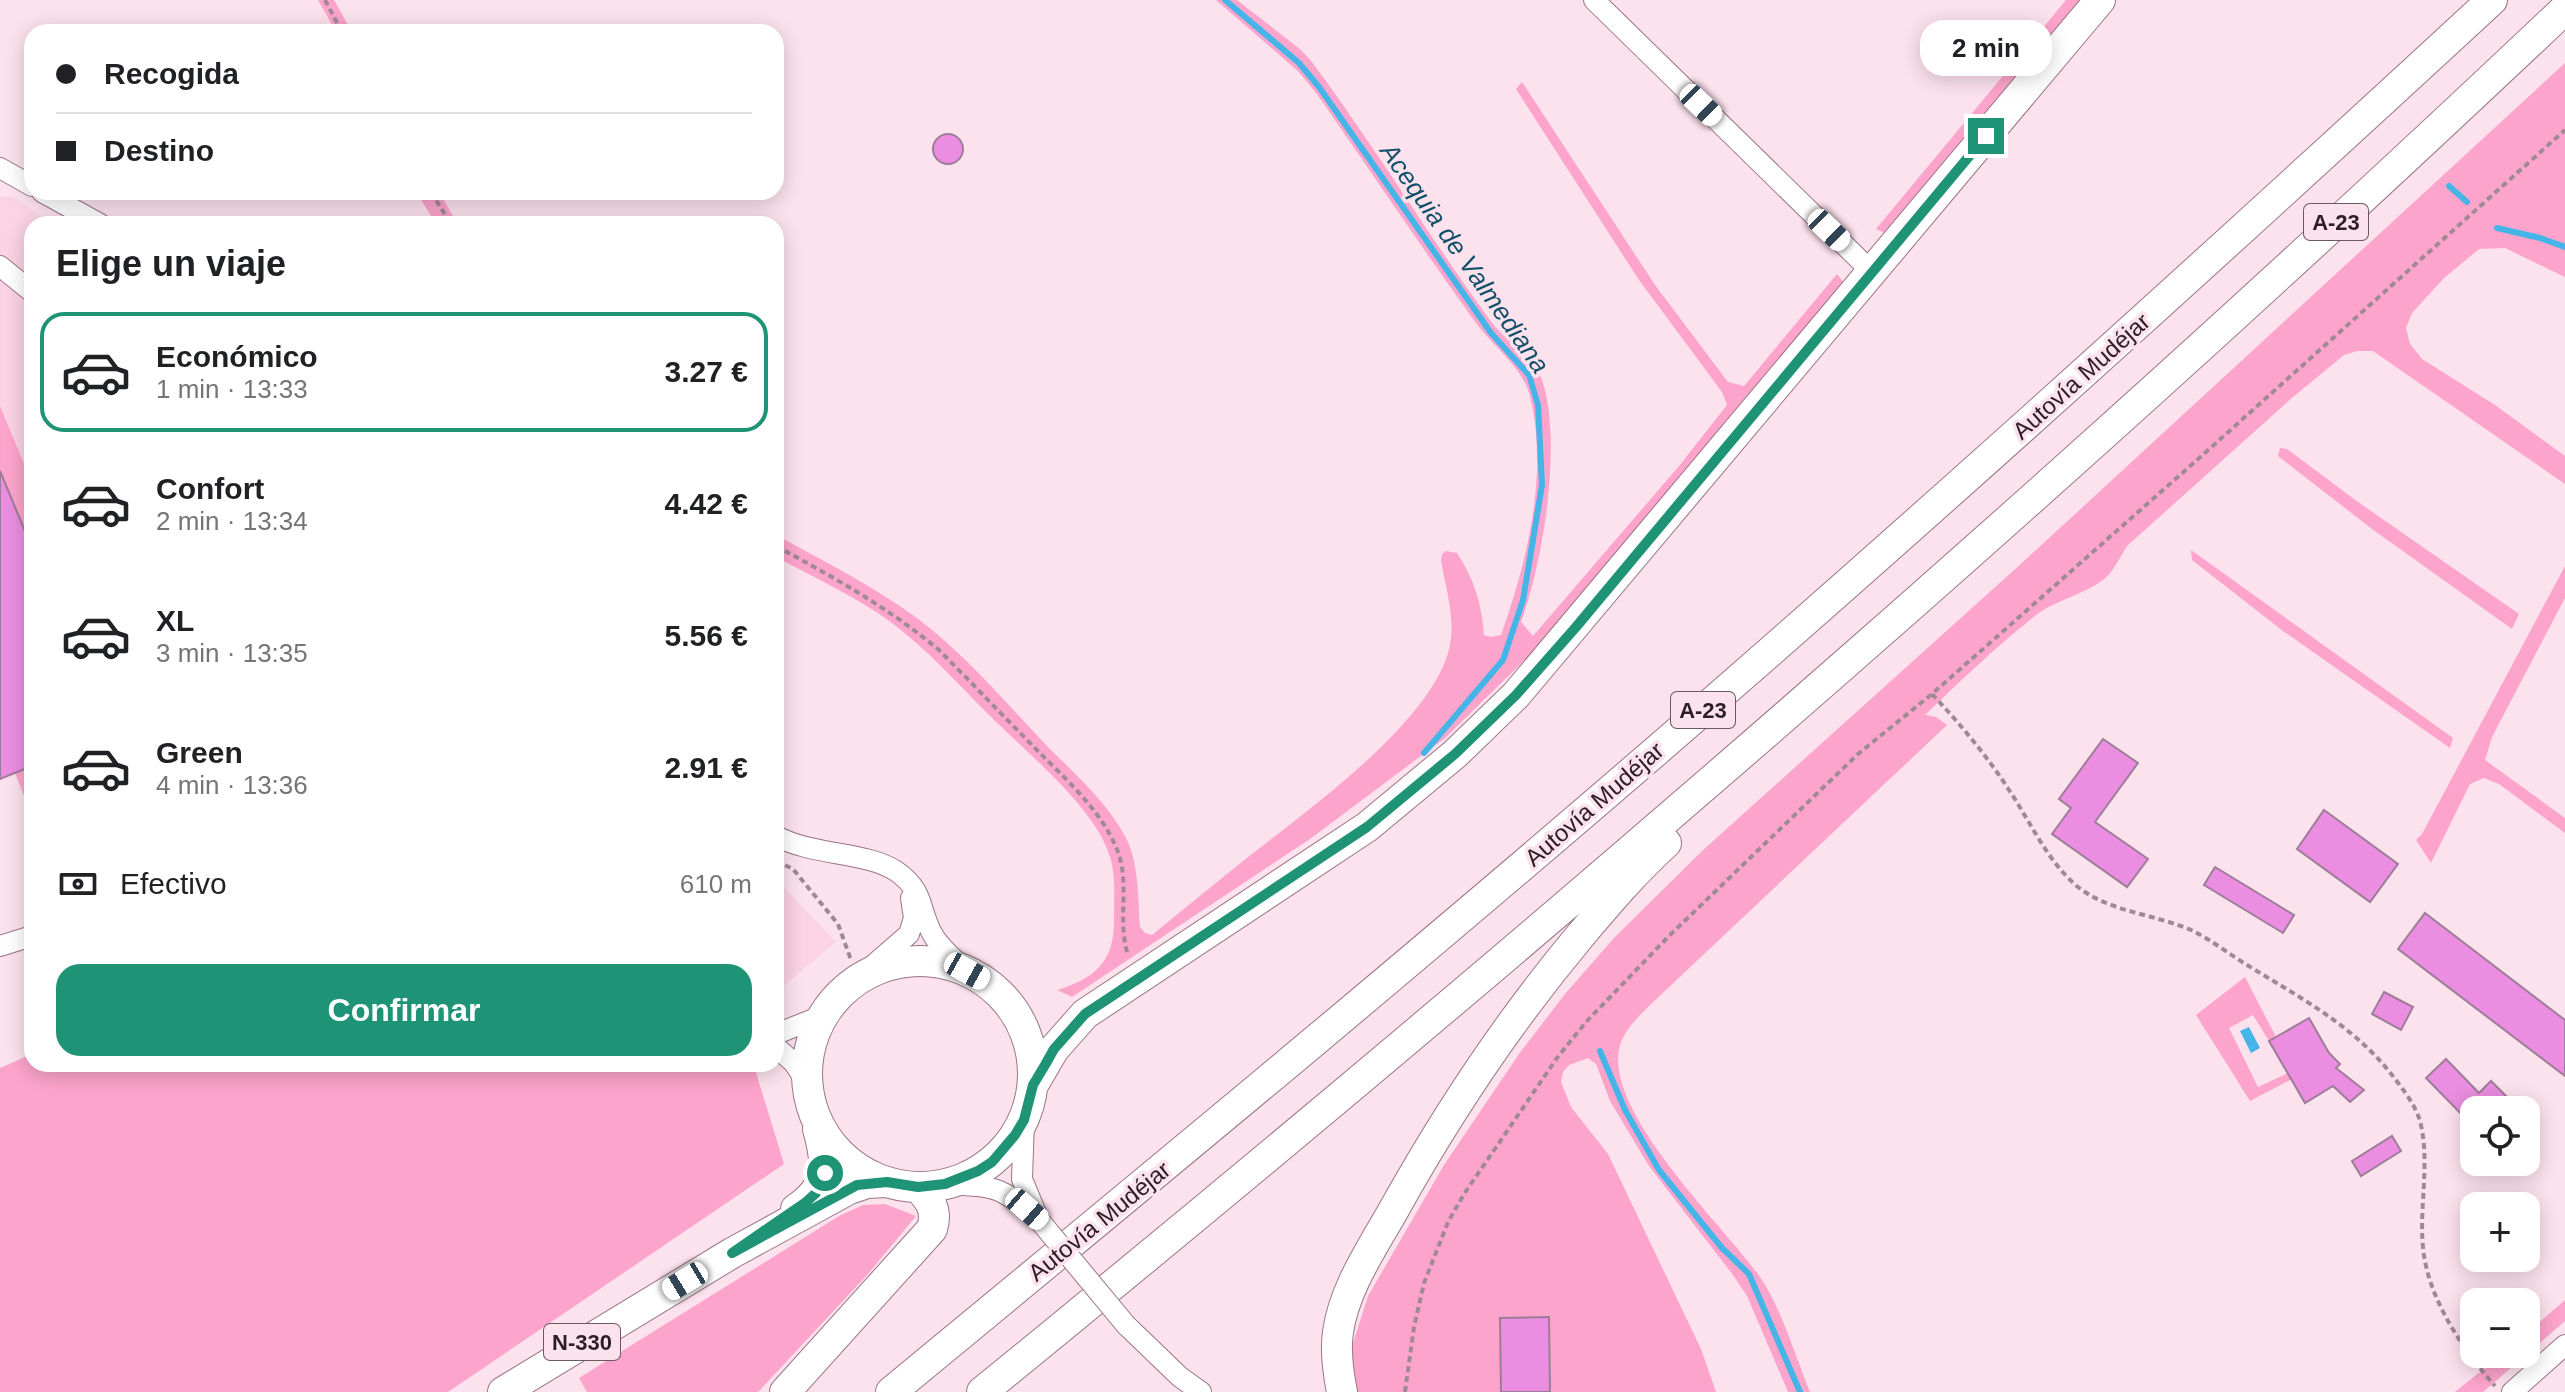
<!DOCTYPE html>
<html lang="es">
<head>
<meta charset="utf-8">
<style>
	body { margin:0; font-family:Arial,sans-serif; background:#f6f6f6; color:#202124; height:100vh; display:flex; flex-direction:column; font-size:30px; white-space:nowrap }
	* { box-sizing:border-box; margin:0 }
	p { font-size:26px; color:#757577 }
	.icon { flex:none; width:44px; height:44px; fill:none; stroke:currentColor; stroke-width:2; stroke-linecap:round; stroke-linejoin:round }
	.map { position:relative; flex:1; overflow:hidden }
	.details { position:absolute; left:24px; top:216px; width:760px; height:856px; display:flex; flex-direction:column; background:#fff; border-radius:24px; box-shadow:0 4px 20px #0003 }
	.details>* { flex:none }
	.banner { position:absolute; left:24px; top:24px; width:760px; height:176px; border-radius:24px; box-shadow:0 4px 20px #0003; display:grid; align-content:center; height:176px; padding:0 32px; background:#fff }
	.fabs { position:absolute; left:2460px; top:1096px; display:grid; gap:16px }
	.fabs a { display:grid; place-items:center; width:80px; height:80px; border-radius:16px; background:#fff; box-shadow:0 4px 20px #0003; font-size:40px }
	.end { position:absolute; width:36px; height:36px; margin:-18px; border:10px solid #1f9376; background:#fff; box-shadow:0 0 0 4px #fff }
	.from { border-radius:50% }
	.bubble { position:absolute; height:56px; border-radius:24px; background:#fff; box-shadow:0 4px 20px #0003; font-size:26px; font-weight:800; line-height:56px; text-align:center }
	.car { position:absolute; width:24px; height:48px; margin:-24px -12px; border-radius:10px; box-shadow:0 0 6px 2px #0007; background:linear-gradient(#fff 24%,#345 0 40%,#fff 0 76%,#345 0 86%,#fff 0) }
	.banner b { display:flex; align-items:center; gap:28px; height:76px; font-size:30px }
	.banner b+b { border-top:2px solid #e0e0e0 }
	.banner i { width:20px; height:20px; background:#202124 }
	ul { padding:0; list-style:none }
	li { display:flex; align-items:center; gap:24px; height:120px; margin:0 16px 12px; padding:0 16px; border:4px solid transparent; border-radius:24px }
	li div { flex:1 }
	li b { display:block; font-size:30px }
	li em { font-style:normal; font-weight:800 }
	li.active { border-color:#1f9376 }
	li>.icon { width:72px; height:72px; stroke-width:1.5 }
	h2 { padding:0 32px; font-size:36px; line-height:96px }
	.pay { display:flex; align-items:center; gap:20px; height:88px; padding:0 32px; font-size:30px }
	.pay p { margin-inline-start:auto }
	.primary-button { display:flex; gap:16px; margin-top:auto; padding:16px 32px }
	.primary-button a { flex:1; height:92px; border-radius:24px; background:#1f9376; color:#fff; font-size:32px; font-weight:800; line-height:92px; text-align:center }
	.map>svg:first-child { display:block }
</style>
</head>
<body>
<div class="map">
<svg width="2565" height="1392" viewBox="0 0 2565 1392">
	<rect width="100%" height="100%" fill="#fce2ed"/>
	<path fill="#fbd3e4" d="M0 196 16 198 51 224H32V659L0 580Z
		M776 879 836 942 776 992Z"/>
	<path fill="#fda4cc" d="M318 0H334L352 32H336Z
		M1216 0H1237L1301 50 1312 62C1375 147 1430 238 1492 323 1507 342 1536 358 1543 383 1562 445 1543 562 1521 622L1533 636 1679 466 1727 405 1722 392 1639 280 1516 89 1522 82 1655 285 1728 382 1744 386 1837 274 1844 283 1533 652 1445 738 1310 839 1072 997 1057 990C1097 978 1115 960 1114 918 1114 898 1116 876 1110 857 1096 808 1025 751 989 715 958 684 928 650 892 623 857 597 815 578 776 557V535C824 561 873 586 917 618 965 654 1006 703 1047 746 1074 773 1108 803 1126 838 1139 864 1138 898 1140 927L1145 933 1152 935C1185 908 1218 881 1252 854 1309 809 1442 715 1451 639 1454 613 1445 585 1441 560L1442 554 1446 551 1457 553C1474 579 1482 604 1484 635L1491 637 1501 635C1527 562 1549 474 1530 396 1523 367 1490 344 1473 319 1420 245 1369 169 1317 94L1298 71Z
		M2066 0H2083L1887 234 1876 229Z
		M2565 63V277L2505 248 2479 249 2444 278 2412 313 2406 328 2410 344 2422 359 2495 405 2565 456V484L2373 351H2357L2344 355 2293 397 2127 546C2122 554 2117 564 2111 572 2093 594 2053 599 2031 619 1994 649 1959 682 1925 715L1936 717 1947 725 1650 1005C1637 1018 1623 1031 1619 1049 1606 1113 1722 1225 1758 1274 1781 1306 1795 1356 1810 1392H1788L1747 1296 1733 1275 1649 1166 1610 1101 1596 1064 1588 1058 1569 1065 1563 1072 1561 1082 1571 1107 1608 1154 1701 1349 1716 1392H1358L1353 1365V1343L1368 1296 1444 1165 1519 1054 1565 994 1614 938 1701 852 2023 562Z
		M416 192H439L458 224H436Z
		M0 406 32 483V548L0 470Z
		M2280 448 2287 449 2358 502 2519 614 2512 629 2372 529 2278 456Z
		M2191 550 2453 738 2450 748 2283 631 2192 560Z
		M2565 566V598L2492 737 2485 760 2565 818V833L2499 784 2484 778 2470 784 2431 863 2416 840 2422 834Z
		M32 766V816L15 773Z
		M2245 977 2276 1037 2269 1041 2253 1015 2229 1028 2258 1087 2288 1073 2292 1079 2250 1101 2196 1015Z
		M32 1054V1064H743L754 1066 784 1164 448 1392H0V1068Z
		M885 1204 916 1216 868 1274 758 1392H587L579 1378 839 1216 863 1205Z
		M2565 1300V1321L2483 1392H2455L2502 1354H2526V1334Z"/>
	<path fill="#45b5e7" d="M2249 1027 2260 1048 2251 1053 2240 1031Z"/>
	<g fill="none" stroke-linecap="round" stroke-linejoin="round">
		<path stroke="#45b5e7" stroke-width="6" d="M1225 0 1299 63 1319 87 1491 333 1529 375 1538 405 1542 485 1523 600 1503 660 1424 753
			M2449 186 2467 202
			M2497 228 2540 238 2565 247
			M1600 1051 1625 1110 1659 1170 1722 1248 1749 1274 1800 1392"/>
	</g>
	<path fill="#eb8de1" stroke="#9c7d98" stroke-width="2" d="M933 149a15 15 0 1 1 30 0a15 15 0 1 1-30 0Z
		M0 471 32 548V766L0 779Z
		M2103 739 2138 763 2095 822 2148 859 2127 887 2052 834 2071 808 2059 799Z
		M2324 810 2398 864 2370 902 2297 849Z
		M2215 867 2294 915 2283 933 2204 885Z
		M2425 913 2565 1020V1076L2398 949Z
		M2384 992 2413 1007 2401 1030 2372 1014Z
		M2309 1018 2329 1053 2340 1064 2336 1068 2364 1090 2350 1102 2333 1086 2305 1103 2269 1041Z
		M2446 1059 2479 1093 2491 1081 2509 1099 2497 1110H2474V1127L2426 1078Z
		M2392 1136 2401 1151 2361 1176 2352 1161Z
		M1549 1317 1550 1392H1501L1500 1318Z"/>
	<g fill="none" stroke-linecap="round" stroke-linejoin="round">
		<g stroke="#9a7485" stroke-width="22">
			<path id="minor" d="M1594 0 1872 272
				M0 168 32 186
				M42 192 100 224
				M0 266 32 292
				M776 836C813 856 865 851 896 871 926 892 918 909 933 935 941 949 955 960 967 971
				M0 946 32 936
				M849 986 909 934 914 918 911 898
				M776 1034 824 1015
				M776 1047 794 1063 807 1083
				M1024 1120 1022 1179 1036 1213
				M945 1184C997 1187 999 1185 1039 1220
				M1126 1325 1180 1377 1201 1392
				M2512 1392 2565 1345"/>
		</g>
		<g stroke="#9a7485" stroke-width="32">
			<path id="highway" d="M807 1074a113 113 0 1 1 226 0a113 113 0 1 1-226 0Z
				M1033 1085 1054 1049 1085 1014 1367 827 1455 754 1516 695 2100 0
				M796 1209C830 1186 828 1165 818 1129
				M503 1392 732 1253 849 1189 867 1183 887 1182
				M785 1392 932 1229C938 1210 930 1200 918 1187
				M891 1392C1176 1157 1461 922 1740 678 1994 456 2244 229 2492 0
				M982 1392C1525 950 2056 491 2565 9
				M1342 1392C1338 1372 1335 1352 1338 1332 1344 1289 1372 1248 1393 1211 1447 1114 1508 1022 1580 936 1607 904 1635 871 1666 843"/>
		</g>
		<path stroke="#9f8a93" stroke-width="4" stroke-dasharray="6 4" stroke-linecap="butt" d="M325 0 342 32
			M431 192 451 224
			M776 546C833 577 889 608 939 650 971 682 1002 715 1034 747 1064 778 1102 810 1118 852 1130 885 1117 922 1128 955
			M1932 694C1961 725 1988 757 2011 793 2032 825 2048 862 2078 887 2110 912 2154 914 2191 930 2210 939 2229 954 2247 965 2299 997 2354 1026 2392 1075 2402 1088 2415 1104 2420 1121 2432 1168 2415 1219 2426 1266 2436 1310 2466 1353 2495 1386
			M776 861 793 869 838 924 851 960
			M1405 1392 1414 1327 1424 1283 1448 1222 1464 1194 1557 1058 1586 1022 1669 936 1858 754 1932 694 2197 460 2565 130"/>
		<use href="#minor" stroke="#fff" stroke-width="20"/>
		<use href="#highway" stroke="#fff" stroke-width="30"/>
		<g stroke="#9a7485" stroke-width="22" stroke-linecap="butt">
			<path id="minor-bridge" d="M1039 1220 1126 1325"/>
		</g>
		<use href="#minor-bridge" stroke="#fff" stroke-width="20"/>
	</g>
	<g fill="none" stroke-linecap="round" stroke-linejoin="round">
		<path stroke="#1f9376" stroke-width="10" d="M825 1173 816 1193 806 1202 732 1253 857 1185 887 1182 918 1187 945 1184 978 1171 992 1162 1015 1135 1024 1120 1033 1085 1045 1065 1054 1049 1085 1014 1367 827 1455 754 1516 695 1576 627 1986 136"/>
	</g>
	<g text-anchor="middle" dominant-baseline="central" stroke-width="7" stroke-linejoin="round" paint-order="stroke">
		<g fill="#fce2ed" stroke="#6b5960" stroke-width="2">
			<rect x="2304" y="204" width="64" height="36" rx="6"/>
			<rect x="1671" y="692" width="64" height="36" rx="6"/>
			<rect x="544" y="1324" width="76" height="36" rx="6"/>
		</g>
		<g font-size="22" font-weight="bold" fill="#2d1e24">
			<text x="2336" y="222">A-23</text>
			<text x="1703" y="710">A-23</text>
			<text x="582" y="1342">N-330</text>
		</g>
		<g font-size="24" fill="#2d1e24" stroke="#fce2ed">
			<text transform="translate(2081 376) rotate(-42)">Autovía Mudéjar</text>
			<text transform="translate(1594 804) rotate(-41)">Autovía Mudéjar</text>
			<text transform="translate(1099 1221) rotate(-39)">Autovía Mudéjar</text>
		</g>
		<g font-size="26" font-style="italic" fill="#114f69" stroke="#fce2ed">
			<text transform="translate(1465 258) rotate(55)">Acequia de Valmediana</text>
		</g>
	</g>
</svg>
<div class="fabs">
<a><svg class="icon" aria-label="locate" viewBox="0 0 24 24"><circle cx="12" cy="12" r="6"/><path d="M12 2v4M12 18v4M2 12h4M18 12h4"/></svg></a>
<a>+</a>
<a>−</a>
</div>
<i class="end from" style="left:825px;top:1173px"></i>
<i class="end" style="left:1986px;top:136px"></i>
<div class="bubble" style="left:1920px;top:20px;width:132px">2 min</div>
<i class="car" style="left:1701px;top:105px;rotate:134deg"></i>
<i class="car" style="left:1829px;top:230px;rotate:134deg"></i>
<i class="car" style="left:967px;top:971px;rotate:119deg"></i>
<i class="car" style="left:1027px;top:1209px;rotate:131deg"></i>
<i class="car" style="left:685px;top:1281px;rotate:239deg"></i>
<div class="banner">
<b><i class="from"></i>Recogida</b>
<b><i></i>Destino</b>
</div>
<section class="details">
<h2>Elige un viaje</h2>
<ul>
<li class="active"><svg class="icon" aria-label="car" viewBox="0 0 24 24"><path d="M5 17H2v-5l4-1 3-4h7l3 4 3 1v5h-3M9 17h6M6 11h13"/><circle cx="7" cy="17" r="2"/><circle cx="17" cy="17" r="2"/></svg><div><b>Económico</b><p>1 min · 13:33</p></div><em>3.27 €</em></li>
<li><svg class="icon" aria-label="car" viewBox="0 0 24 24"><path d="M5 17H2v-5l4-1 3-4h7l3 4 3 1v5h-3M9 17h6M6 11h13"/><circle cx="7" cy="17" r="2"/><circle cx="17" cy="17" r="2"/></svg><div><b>Confort</b><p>2 min · 13:34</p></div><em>4.42 €</em></li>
<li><svg class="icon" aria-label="car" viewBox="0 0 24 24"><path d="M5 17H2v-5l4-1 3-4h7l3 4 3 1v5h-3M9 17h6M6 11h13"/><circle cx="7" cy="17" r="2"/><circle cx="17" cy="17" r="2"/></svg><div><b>XL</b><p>3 min · 13:35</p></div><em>5.56 €</em></li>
<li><svg class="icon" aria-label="car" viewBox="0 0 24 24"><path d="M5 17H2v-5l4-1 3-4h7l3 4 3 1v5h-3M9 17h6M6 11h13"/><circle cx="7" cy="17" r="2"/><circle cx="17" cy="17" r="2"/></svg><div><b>Green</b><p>4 min · 13:36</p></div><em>2.91 €</em></li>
</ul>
<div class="pay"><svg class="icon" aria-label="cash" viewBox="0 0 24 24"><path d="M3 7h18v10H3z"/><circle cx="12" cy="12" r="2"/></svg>Efectivo<p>610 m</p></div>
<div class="primary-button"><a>Confirmar</a></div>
</section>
</div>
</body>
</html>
